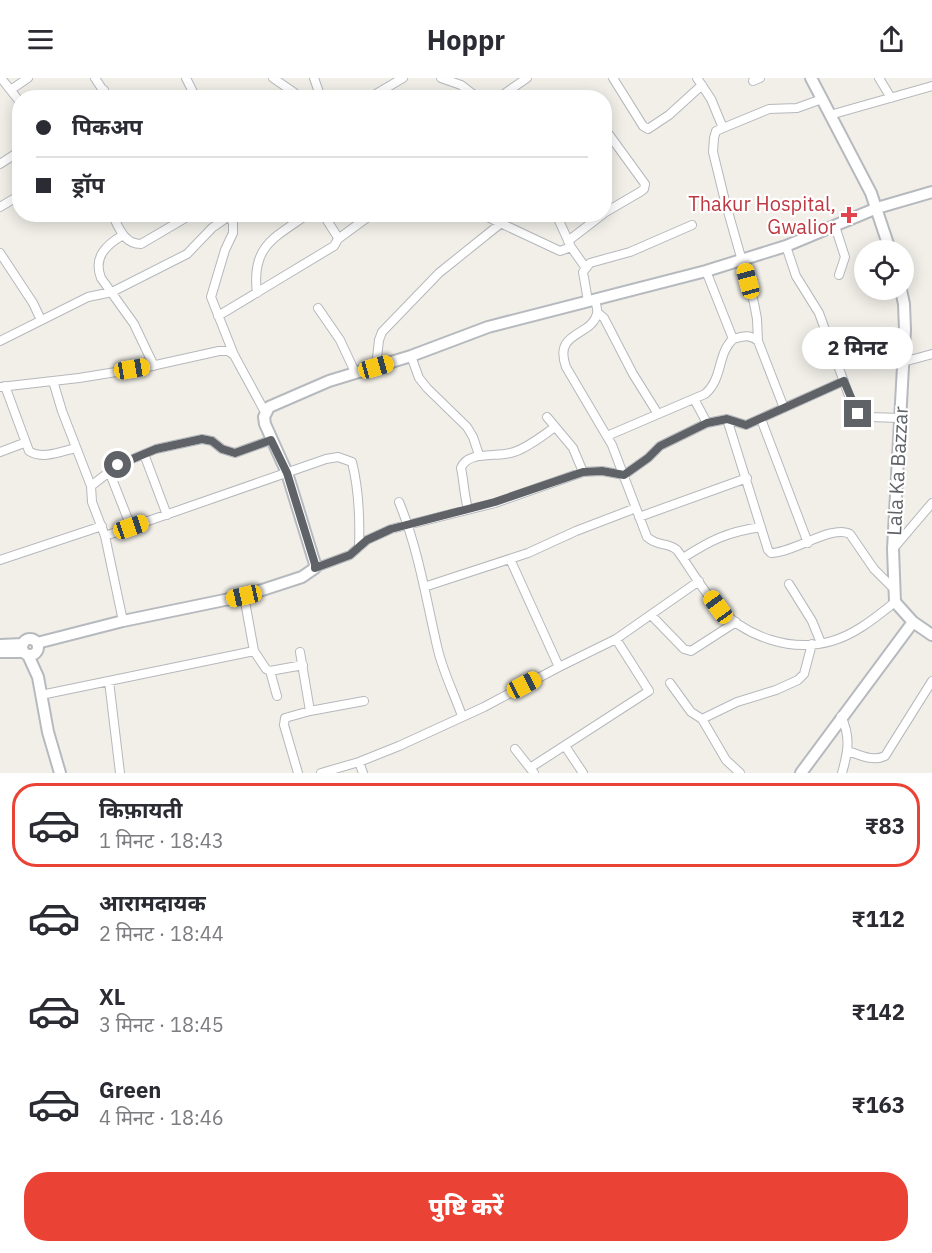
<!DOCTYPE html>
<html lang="hi">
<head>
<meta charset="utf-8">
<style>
	body { margin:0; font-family:"IBM Plex Sans","Noto Sans Devanagari",sans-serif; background:#f2f2f3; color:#2b2b33; height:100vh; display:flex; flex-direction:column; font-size:22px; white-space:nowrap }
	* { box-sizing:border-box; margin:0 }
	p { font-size:20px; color:#7c7c81 }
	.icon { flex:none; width:33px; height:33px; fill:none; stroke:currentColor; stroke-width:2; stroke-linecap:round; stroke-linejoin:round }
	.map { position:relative; height:695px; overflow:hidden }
	.sheet { display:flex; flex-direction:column; background:#fff; flex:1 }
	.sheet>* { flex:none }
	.guide { position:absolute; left:12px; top:12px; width:600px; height:132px; border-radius:24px; box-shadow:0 3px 15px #0003; display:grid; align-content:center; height:132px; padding:0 24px; background:#fff }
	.controls { position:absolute; left:854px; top:162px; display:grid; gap:12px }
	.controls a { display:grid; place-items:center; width:60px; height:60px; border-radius:50%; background:#fff; box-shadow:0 3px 15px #0003; font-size:30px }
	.end { position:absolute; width:27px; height:27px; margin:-14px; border:8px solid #5f6368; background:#fff; box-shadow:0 0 0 3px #fff }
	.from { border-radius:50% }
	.bubble { position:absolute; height:42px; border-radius:21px; background:#fff; box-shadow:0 3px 15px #0003; font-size:20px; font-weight:800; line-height:42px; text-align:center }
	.car { position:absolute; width:18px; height:36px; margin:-18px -9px; border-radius:8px; box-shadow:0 0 4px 2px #0007; background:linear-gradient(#f5c518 24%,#345 0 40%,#f5c518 0 76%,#345 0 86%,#f5c518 0) }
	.guide b { display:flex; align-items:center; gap:21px; height:57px; font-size:22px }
	.guide b+b { border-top:2px solid #e1e1e2 }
	.guide i { width:15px; height:15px; background:#2b2b33 }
	ul { padding:10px 0 0; list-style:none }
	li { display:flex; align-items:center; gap:18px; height:84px; margin:0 12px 9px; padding:0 12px; border:3px solid transparent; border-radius:24px }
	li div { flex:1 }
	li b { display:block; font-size:22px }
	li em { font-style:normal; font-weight:800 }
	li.current { border-color:#ea4335 }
	li>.icon { width:54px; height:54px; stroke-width:1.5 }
	.cta { display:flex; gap:12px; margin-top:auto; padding:12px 24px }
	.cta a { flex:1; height:69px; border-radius:24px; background:#ea4335; color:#fff; font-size:24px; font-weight:800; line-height:69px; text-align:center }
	header { display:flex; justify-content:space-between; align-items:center; height:78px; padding:0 24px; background:#fff; font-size:27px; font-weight:800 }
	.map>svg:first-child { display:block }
</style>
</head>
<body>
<header><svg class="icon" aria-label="menu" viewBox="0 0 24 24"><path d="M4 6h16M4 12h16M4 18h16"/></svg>Hoppr<svg class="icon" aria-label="share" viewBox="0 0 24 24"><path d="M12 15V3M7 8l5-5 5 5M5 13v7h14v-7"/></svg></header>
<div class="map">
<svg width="932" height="695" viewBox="0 0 932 695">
	<rect width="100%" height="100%" fill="#f1efe8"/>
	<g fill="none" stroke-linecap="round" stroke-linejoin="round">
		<g stroke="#b5b8bc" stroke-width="10">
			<path id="street" d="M1 0 20 24
				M95 0 108 20
				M186 0 196 20
				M273 0 302 20
				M314 0 321 20
				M441 0 461 7 478 20
				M613 0 643 48 648 51 669 37 702 7
				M697 0 711 21 723 50 769 31 797 30 822 21
				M879 0 891 20
				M753 3 760 0
				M12 11 28 0
				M92 20 104 12
				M369 20 403 0
				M502 20 501 18 527 0
				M830 37 932 8
				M723 50 716 53 714 60 713 74 725 123 754 225 757 241 758 263
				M0 86 20 73
				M0 129 20 117
				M604 135 640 114 644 111 645 106 605 51
				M112 136C119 150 124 166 141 166L192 136
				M228 136 233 145V155L225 172 211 219 234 277
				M481 136 560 173 571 169 556 136
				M835 148 845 179 839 197
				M123 157C106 167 93 179 101 200L134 246 154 288
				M338 161 372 136
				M568 163 603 136
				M786 168 796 198 819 235 853 329 858 336 870 339 900 340
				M571 169 585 189
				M0 175 33 225 41 242
				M706 193 733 261C743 258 750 256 758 263L784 330
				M257 215C251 168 274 160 308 136
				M595 222C596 226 598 232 597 236 591 259 553 253 566 289L612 367 647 459C660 470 666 463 677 472 691 491 702 512 718 529 746 559 792 575 832 563 856 556 876 539 895 524
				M588 223 583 194 590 185 630 174 692 147
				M318 230 340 262 355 294
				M598 235 604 240 633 296 658 336
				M218 238 334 168 338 161 337 158 323 136
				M0 263 88 219 112 214 187 176 212 150 229 138
				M411 278 419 300 427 310 467 349 473 359 479 377
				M903 284 932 276
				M376 289 379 262 382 254 439 195 500 146 508 136
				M53 303 62 333 91 408 92 424 105 458 123 543
				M5 308 29 373C42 382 62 373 76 370
				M0 309 79 300 147 289 219 273H228L234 277 265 334
				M694 321 707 345
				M547 339 573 370 583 394
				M727 341 768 472 771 475C793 475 833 446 850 456L874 491 895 512
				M761 341 808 465
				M607 358 705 316C723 301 717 276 733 261
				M0 374 24 365
				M144 376 167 437
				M109 393 131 449
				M91 408 118 387 156 371 202 361 212 363 222 371 235 375 271 362
				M399 424C418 470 426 520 437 568 442 592 454 615 462 638
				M468 431C464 417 464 404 461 390 468 372 497 380 514 374 529 369 542 358 555 349
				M639 439 747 400
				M105 458 326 381 338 379 352 384C359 412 360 441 359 469
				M893 471 932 425
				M683 480C711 462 727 454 761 449
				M510 481 559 589
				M0 482 102 448
				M315 490 350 477 367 462 391 451 495 425 583 394 602 393 624 397 648 380 660 368 707 345 727 341 746 347 844 303
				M789 506 812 543 821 565
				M424 509 528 475 576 453 636 430
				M651 537 684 571 691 573 736 544
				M254 573 266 591 270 593 303 587
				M300 574 310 633
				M270 593 277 618
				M109 603 120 695
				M670 605 691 634 702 641 737 624 776 612 798 602 804 596 812 566
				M41 617 254 573 244 518
				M841 638C851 659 848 674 842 695
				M702 641 726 682 740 695
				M565 668 583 695
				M515 671 534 695
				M848 673C860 677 873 684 885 678L932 603
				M359 684 363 695
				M530 690 649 613 616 561
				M298 695 284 647 285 640 310 633 364 623
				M321 695 359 684 399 668 484 629 559 589 616 561 699 503"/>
		</g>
		<g stroke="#b6babf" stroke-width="14">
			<path id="secondary" d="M811 0 871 115 890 172
				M901 212 904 226 905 252 893 471 895 524 913 544 932 557
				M22 569a8 8 0 1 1 16 0a8 8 0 1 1-16 0Z
				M37 565 123 543 244 518 302 499 315 490V486L287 395 265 346 264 339 269 329 329 303 411 278 488 249 706 193 786 168 877 130 932 114
				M0 567 23 566
				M0 574H24
				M28 577 38 599 48 654 60 695
				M801 695 913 544"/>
		</g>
		<use href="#street" stroke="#fff" stroke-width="8"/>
		<use href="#secondary" stroke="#fff" stroke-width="10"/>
	</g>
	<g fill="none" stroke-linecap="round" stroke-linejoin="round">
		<path stroke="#5f6368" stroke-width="8" d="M118 387 156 371 202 361 212 363 222 371 235 375 271 362 287 395 315 486V490L350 477 367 462 391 451 495 424 583 394 602 393 624 397 648 380 660 368 707 345 727 341 746 347 844 303 858 336"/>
	</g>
	<path fill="#e0444e" stroke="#fff" stroke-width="2" d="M846 128h6v6h6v6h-6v6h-6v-6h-6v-6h6z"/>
	<g text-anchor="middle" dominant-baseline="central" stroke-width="4.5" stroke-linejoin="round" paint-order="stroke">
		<g font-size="20" fill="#be3a42" stroke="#fff" text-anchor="end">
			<text x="836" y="125">Thakur Hospital,<tspan x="836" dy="23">Gwalior</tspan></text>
		</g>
		<g font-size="20" fill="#5f6368" stroke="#fff">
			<text transform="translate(897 393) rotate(-87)">Lala Ka Bazzar</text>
		</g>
	</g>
</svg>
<div class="controls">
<a><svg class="icon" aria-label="locate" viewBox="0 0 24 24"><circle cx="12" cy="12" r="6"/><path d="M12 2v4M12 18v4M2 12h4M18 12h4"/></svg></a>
</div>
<i class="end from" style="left:118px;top:387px"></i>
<i class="end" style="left:858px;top:336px"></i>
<div class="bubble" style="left:802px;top:249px;width:111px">2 मिनट</div>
<i class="car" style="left:748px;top:203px;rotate:345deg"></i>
<i class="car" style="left:376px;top:289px;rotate:74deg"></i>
<i class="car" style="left:132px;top:291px;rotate:81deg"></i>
<i class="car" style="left:131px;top:449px;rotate:71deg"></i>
<i class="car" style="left:244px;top:518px;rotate:257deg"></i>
<i class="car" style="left:718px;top:529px;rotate:324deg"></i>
<i class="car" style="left:524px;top:607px;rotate:62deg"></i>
<div class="guide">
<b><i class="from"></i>पिकअप</b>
<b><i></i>ड्रॉप</b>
</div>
</div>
<section class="sheet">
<ul>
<li class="current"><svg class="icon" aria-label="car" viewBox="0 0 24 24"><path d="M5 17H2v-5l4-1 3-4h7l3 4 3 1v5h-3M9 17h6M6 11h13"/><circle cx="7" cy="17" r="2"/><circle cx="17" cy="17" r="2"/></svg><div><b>किफ़ायती</b><p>1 मिनट · 18:43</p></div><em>₹83</em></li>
<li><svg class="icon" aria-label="car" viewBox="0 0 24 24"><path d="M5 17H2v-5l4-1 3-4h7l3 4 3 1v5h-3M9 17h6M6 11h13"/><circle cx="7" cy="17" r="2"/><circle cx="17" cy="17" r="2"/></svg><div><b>आरामदायक</b><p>2 मिनट · 18:44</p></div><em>₹112</em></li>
<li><svg class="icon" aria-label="car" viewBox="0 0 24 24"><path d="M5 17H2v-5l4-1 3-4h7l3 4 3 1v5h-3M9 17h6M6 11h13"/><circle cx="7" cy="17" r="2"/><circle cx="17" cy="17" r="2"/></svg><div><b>XL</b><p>3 मिनट · 18:45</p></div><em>₹142</em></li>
<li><svg class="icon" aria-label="car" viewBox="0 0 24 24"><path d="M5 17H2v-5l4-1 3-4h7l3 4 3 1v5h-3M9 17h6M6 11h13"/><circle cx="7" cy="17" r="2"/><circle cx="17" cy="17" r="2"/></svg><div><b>Green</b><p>4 मिनट · 18:46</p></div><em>₹163</em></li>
</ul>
<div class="cta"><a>पुष्टि करें</a></div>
</section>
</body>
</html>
